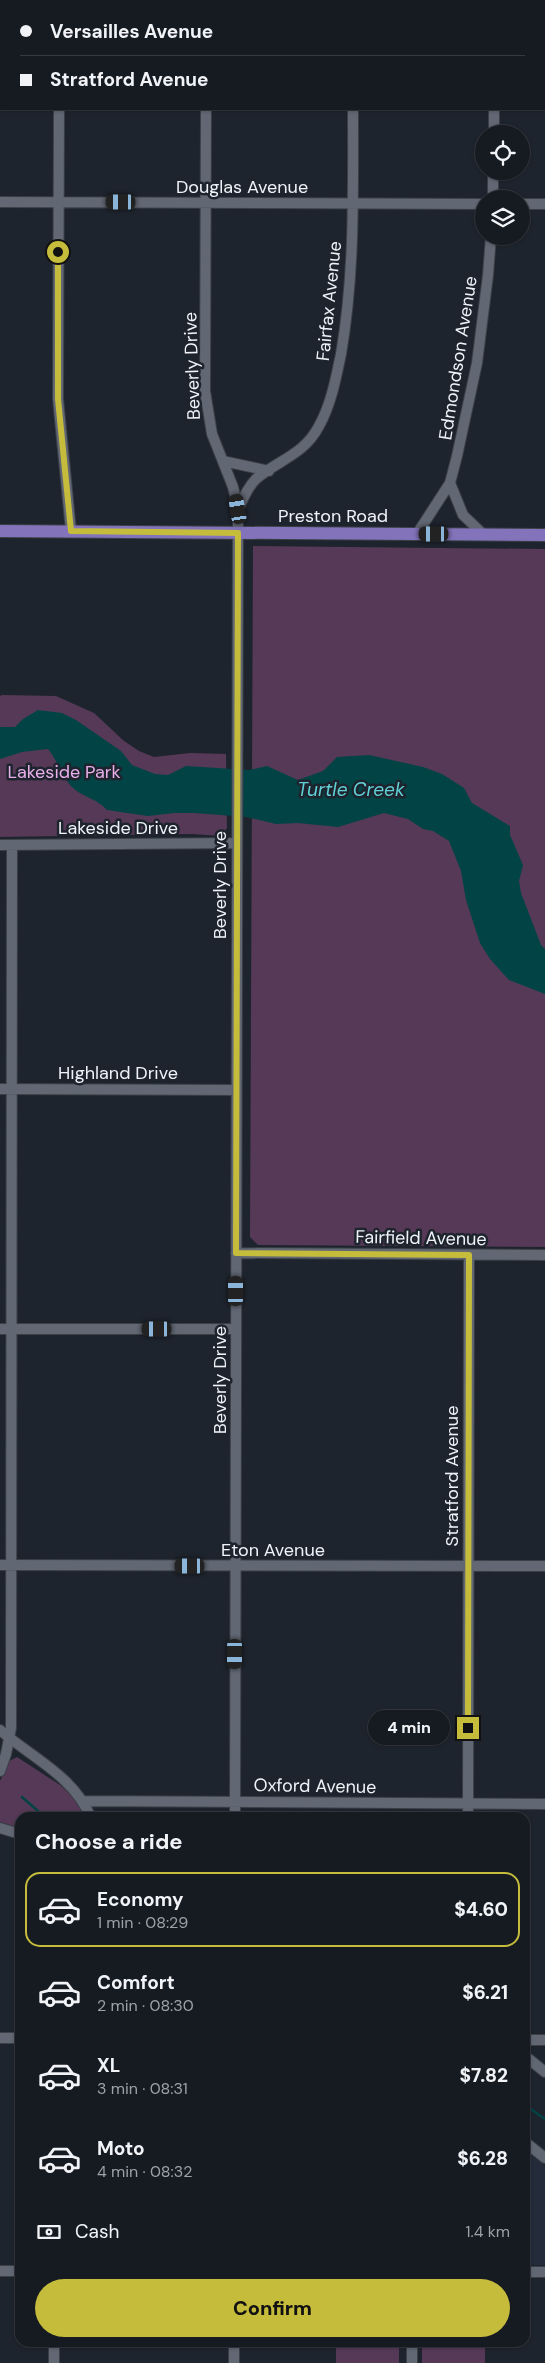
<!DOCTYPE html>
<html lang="en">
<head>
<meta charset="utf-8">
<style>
	body { margin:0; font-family:"DM Sans",sans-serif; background:#1f242a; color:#f1f3f6; height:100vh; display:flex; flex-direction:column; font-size:19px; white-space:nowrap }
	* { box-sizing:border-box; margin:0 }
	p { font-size:16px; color:#9ea1a5 }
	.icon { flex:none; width:28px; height:28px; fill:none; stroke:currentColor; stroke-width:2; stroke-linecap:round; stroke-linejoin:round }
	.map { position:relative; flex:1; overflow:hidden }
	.details { position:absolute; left:15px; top:1812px; width:515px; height:535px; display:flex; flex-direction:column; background:#161b22; border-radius:15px; box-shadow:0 1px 4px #0004,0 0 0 1px #353940 }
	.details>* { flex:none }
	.top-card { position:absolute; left:0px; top:0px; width:545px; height:110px; box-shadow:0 1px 4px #0004,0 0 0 1px #353940; display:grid; align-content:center; height:110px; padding:0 20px; background:#161b22 }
	.tools { position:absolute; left:475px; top:125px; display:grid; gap:10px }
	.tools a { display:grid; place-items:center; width:55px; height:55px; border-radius:50%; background:#161b22; box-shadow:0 1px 4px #0004,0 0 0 1px #353940; font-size:25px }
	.end { position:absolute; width:22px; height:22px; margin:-11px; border:6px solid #c6bc3c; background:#111; box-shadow:0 0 0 2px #111 }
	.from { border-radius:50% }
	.bubble { position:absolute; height:35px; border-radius:18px; background:#161b22; box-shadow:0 1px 4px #0004,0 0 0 1px #353940; font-size:16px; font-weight:800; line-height:35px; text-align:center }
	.car { position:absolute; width:15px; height:30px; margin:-15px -8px; border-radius:6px; box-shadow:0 0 4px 1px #0007; background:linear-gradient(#222 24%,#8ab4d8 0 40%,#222 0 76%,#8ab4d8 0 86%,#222 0) }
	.top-card b { display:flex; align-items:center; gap:18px; height:48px; font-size:19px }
	.top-card b+b { border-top:1px solid #353940 }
	.top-card i { width:12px; height:12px; background:#f1f3f6 }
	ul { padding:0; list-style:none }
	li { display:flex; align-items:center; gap:15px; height:75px; margin:0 10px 8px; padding:0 10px; border:2px solid transparent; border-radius:15px }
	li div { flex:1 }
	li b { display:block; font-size:19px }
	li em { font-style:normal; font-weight:800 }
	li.on { border-color:#c6bc3c }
	li>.icon { width:45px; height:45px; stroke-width:1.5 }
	h2 { padding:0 20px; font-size:22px; line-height:60px }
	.pay { display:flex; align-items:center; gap:12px; height:55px; padding:0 20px; font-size:19px }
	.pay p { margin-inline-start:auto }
	.action { display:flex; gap:10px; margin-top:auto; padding:10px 20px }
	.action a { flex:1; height:58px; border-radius:30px; background:#c6bc3c; color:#111; font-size:20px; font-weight:800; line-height:58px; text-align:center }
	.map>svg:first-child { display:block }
</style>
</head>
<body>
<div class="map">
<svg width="545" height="2363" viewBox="0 0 545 2363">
	<rect width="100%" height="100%" fill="#1e242d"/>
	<path fill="#242c3b" d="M525 2150 545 2166V2265H525Z"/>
	<path fill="#553957" d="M253 546 545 549V1247L258 1245 250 1237Z
		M2 695 56 696 94 713 124 741 139 751 154 757 190 753 226 754 227 828 221 836 192 834 0 837V696Z
		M17 1757 60 1785 76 1800 84 1817 20 1818V1828L0 1822V1781L9 1761Z
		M336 2343H399V2363H336Z
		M422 2343H485V2363H422Z"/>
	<path fill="#024446" d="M38 710 62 713 76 720 121 751 132 765 155 774 168 775 186 766 249 770 267 766 298 780 323 771 337 757 369 755 423 767 442 774 464 788 472 803 510 826V835L523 865 519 881 521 893 541 945 545 949V994L509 980 490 959 480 943 466 900 461 871 449 841 433 831 423 829 408 819 384 813 338 827 298 823 276 824 246 817 194 813H174L148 816 107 810C97 798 81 797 71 786 61 775 58 761 48 749L22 752 0 759V727H15L23 719Z"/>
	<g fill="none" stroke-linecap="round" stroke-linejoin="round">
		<path stroke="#024446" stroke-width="2.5" d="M22 1797 46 1818
			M525 2105 545 2119"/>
		<g stroke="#3b4047" stroke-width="12">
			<path id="minor" d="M493 0V1
				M60 1V0
				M206 1V0
				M353 1V0
				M59 109 58 399 71 531
				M206 109 205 391 212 434 233 487 238 509 235 1818
				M494 134V109
				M493 199V171
				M0 202 484 204
				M521 204H545
				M223 461 269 471
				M450 483 463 515 484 535
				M239 508C243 498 248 487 256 479 278 460 304 455 319 426 331 405 336 378 341 354 355 273 353 191 353 109
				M417 534 450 483 457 456 477 363 488 275 491 236
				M0 845 237 843
				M0 1089 236 1090
				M236 1253 545 1255
				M0 1329H236
				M0 1565 545 1566
				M0 1730C32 1758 74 1776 91 1818
				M0 1771 6 1754 11 1728 12 845
				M84 1801 545 1804
				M468 1818 469 1255
				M0 1828 20 1834
				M0 2038H20
				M525 2040H545
				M525 2056 545 2072
				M525 2142 545 2158
				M0 2271H20
				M525 2272H545
				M54 2363V2342
				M234 2363V2342
				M412 2363V2342"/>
		</g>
		<g stroke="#3b4047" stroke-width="14">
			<path id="major" d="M0 531 545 535"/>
		</g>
		<use href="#minor" stroke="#616773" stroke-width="10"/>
		<use href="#major" stroke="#8273ba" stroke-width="12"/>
	</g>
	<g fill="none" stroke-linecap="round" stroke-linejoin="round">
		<path stroke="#c6bc3c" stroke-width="6" d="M58 252V399L71 531 238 533 236 1253 469 1255 468 1728"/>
	</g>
	<g text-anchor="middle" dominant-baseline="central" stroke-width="5" stroke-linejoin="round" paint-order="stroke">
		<g font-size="18" fill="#eff3f9" stroke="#1e242d">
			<text x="242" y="187">Douglas Avenue</text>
			<text transform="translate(329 301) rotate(-84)">Fairfax Avenue</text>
			<text transform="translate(458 358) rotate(-81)">Edmondson Avenue</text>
			<text transform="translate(192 366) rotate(-92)">Beverly Drive</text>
			<text x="333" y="516">Preston Road</text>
			<text x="118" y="828">Lakeside Drive</text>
			<text transform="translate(220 885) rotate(-90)">Beverly Drive</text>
			<text x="118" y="1073">Highland Drive</text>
			<text transform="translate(421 1238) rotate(1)">Fairfield Avenue</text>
			<text transform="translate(220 1380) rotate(-90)">Beverly Drive</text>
			<text transform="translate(452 1476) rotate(-90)">Stratford Avenue</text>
			<text x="273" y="1550">Eton Avenue</text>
			<text transform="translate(315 1786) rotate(1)">Oxford Avenue</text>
		</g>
		<g font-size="18" fill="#e9b0ec" stroke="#1e242d">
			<text x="64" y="772">Lakeside Park</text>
		</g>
		<g font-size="19" font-style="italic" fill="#60d2d7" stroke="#1e242d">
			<text x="351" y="789">Turtle Creek</text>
		</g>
	</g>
</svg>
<div class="tools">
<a><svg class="icon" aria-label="locate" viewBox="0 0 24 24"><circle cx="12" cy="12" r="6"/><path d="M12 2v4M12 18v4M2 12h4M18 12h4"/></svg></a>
<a><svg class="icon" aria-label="layers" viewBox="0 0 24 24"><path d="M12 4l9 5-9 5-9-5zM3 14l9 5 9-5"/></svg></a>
</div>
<i class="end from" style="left:58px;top:252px"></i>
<i class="end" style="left:468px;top:1728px"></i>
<div class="bubble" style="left:368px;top:1710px;width:82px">4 min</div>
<i class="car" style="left:121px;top:202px;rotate:270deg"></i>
<i class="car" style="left:238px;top:509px;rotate:351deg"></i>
<i class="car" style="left:434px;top:534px;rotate:270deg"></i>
<i class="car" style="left:236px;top:1291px;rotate:0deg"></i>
<i class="car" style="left:157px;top:1329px;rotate:270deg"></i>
<i class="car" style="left:190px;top:1566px;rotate:270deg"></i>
<i class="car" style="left:235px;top:1654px;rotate:180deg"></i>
<div class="top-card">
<b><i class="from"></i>Versailles Avenue</b>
<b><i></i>Stratford Avenue</b>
</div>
<section class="details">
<h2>Choose a ride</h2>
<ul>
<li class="on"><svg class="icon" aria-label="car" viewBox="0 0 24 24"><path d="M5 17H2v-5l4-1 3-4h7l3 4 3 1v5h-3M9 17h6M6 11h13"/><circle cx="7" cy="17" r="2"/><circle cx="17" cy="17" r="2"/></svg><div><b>Economy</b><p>1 min · 08:29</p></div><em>$4.60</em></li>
<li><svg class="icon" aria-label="car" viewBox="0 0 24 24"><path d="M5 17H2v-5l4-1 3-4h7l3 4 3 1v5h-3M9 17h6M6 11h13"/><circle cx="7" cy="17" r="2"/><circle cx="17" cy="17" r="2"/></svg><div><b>Comfort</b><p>2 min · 08:30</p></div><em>$6.21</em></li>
<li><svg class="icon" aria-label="car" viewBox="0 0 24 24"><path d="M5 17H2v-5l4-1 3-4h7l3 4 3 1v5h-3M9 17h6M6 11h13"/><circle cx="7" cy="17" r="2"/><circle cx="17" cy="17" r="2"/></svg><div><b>XL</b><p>3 min · 08:31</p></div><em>$7.82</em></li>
<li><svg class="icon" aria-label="car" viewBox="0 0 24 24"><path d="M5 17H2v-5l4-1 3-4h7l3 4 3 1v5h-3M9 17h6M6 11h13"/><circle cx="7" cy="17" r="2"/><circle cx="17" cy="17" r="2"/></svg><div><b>Moto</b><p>4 min · 08:32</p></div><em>$6.28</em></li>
</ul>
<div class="pay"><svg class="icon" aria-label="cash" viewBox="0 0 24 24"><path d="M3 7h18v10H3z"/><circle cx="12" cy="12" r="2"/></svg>Cash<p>1.4 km</p></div>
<div class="action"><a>Confirm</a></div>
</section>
</div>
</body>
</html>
